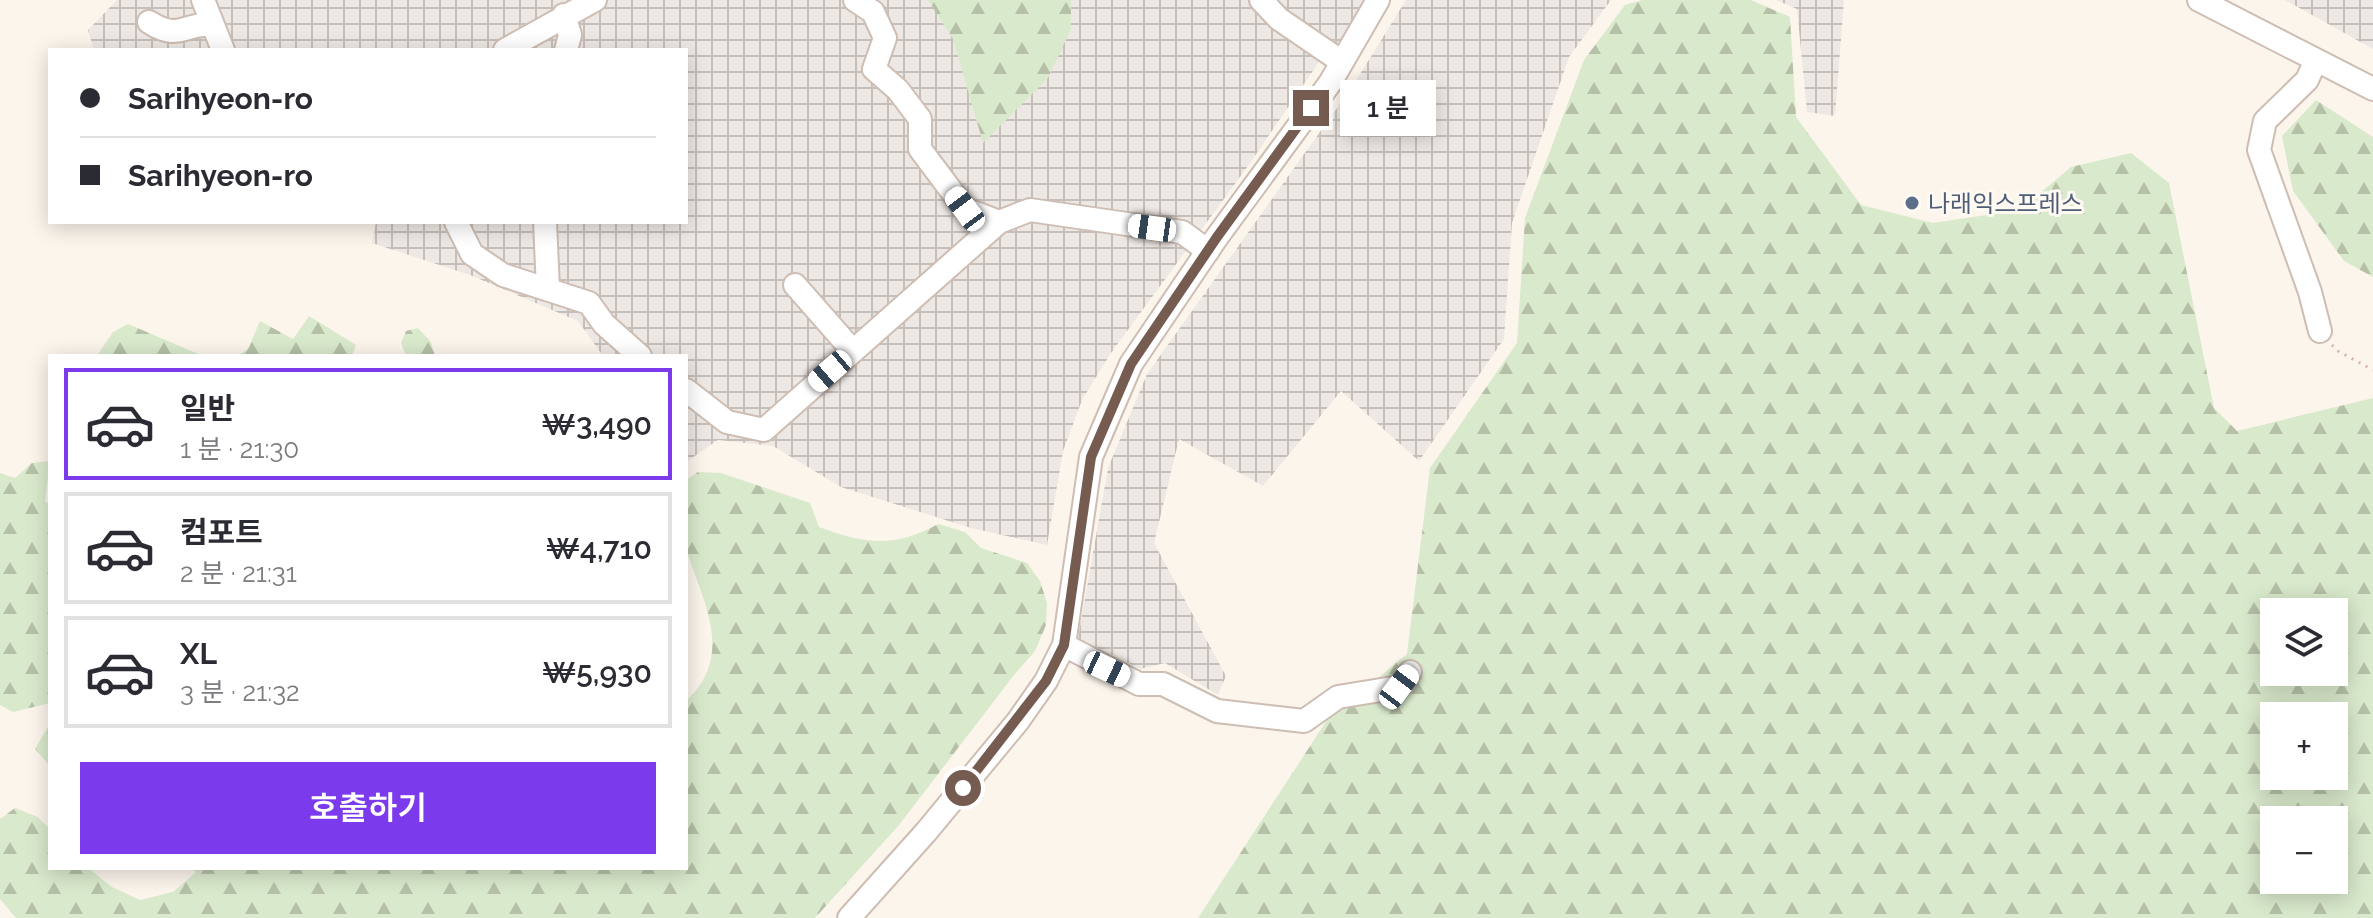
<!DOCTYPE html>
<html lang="ko">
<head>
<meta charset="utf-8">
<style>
	body { margin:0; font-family:Raleway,"Noto Sans KR",sans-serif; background:#f7f7f7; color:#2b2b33; height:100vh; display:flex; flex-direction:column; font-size:30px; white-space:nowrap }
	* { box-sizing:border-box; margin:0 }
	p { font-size:26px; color:#7c7c81 }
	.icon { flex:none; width:44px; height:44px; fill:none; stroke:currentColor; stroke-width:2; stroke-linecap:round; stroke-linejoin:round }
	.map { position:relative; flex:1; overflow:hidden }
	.details { position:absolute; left:48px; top:354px; width:640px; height:516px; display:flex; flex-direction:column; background:#fff; border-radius:0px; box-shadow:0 4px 20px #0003 }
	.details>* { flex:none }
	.top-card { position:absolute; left:48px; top:48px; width:640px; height:176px; border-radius:0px; box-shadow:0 4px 20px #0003; display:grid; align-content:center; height:176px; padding:0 32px; background:#fff }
	.fabs { position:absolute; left:2260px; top:598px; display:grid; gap:16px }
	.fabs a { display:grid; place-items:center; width:88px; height:88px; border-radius:0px; background:#fff; box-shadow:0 4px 20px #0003; font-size:40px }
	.end { position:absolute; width:36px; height:36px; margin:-18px; border:10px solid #765b50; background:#fff; box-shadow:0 0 0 4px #fff }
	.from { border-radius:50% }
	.bubble { position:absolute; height:56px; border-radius:0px; background:#fff; box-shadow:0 4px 20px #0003; font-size:26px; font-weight:600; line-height:56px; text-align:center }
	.car { position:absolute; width:24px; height:48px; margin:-24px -12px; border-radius:10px; box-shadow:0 0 6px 2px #0007; background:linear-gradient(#fff 24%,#345 0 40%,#fff 0 76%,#345 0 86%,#fff 0) }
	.top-card b { display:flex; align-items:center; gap:28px; height:76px; font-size:30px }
	.top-card b+b { border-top:2px solid #e1e1e2 }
	.top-card i { width:20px; height:20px; background:#2b2b33 }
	ul { padding:14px 0 0; list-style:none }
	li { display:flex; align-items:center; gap:24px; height:112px; margin:0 16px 12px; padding:0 16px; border:4px solid #e1e1e2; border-radius:0px }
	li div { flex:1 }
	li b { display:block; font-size:30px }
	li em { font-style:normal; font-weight:600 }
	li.on { border-color:#7c3aed }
	li>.icon { width:72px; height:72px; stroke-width:1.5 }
	.primary-button { display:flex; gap:16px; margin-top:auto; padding:16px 32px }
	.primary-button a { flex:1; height:92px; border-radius:0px; background:#7c3aed; color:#fff; font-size:32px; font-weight:600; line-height:92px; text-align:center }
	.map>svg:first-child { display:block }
</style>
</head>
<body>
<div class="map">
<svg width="2373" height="918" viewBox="0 0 2373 918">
	<defs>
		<pattern id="industrial-grid" width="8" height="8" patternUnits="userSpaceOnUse" patternTransform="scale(2)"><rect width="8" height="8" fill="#eee8e4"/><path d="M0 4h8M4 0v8" fill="none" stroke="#c5bfbb"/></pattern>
		<pattern id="forest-firs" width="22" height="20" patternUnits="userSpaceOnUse" patternTransform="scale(2)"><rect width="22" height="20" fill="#d9e9cb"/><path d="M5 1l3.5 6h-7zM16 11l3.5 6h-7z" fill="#b5c0a7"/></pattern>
	</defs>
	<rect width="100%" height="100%" fill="#fcf5ec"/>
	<path fill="url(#industrial-grid)" d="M117 0H1366L1339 48 1334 40 1248 166 1111 353 1082 400 1063 451 1047 545 971 528 841 487 773 446 718 440 686 462V356H603L578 321 470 275 372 243 376 222H686V50H94L88 30Z
		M1406 0H1611L1569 57 1512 223 1504 339 1419 461 1341 391 1263 486 1179 439 1154 543 1226 676 1218 695 1165 663 1140 669 1078 638 1108 468 1147 374 1352 87Z
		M1776 0H1844L1835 116 1807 112 1797 9Z
		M2285 0H2373V49Z"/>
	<path fill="url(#forest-firs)" fill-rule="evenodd" d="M928 0H1071V29L1048 78 983 143 953 39Z
		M1642 0H1751L1790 17 1796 117 1861 205 1933 223 2020 210 2071 167 2131 153 2169 183 2214 408 2237 431 2373 398V918H1198L1327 720 1407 654 1430 468 1517 343 1525 218 1584 60 1625 5ZM2274 612H2334V672H2274ZM2274 716H2334V776H2274ZM2274 820H2334V880H2274Z
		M2316 100 2373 137V277L2344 261 2293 191 2282 136Z
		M309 316 356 345 352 356H237L248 349 260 321 293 339Z
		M128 324 203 356H97L113 332Z
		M418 328 431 342 435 356H406L401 343 406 331Z
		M50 461 45 501 50 505V703L13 712 0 705V473L15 478 32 463Z
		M698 472 721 473 810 503 819 527C864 544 895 548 938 524L965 532 981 548 1027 563 1040 581 1047 603 1046 625 1035 651 1014 675 899 825 815 918H16L0 899V819L15 808 38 817 50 829V868H88L112 887 140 900 173 892 195 873V868H686V701C734 657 705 605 688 555H686V480Z
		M50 723V766L35 749Z"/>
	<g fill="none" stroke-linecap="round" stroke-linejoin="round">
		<g stroke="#cebdb2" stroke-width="26">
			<path id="minor" d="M203 0 223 50
				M855 0 873 12 885 38 874 69 898 90 920 119V149L965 209 999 222
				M1261 0 1279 19 1342 62
				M2199 0 2373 89
				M564 15 570 35 566 50
				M149 22C180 42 184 22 213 25
				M505 50 595 0
				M2316 60 2307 80 2265 121 2259 150 2310 292 2320 331
				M456 222 472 254 503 275 589 303 604 324 640 356
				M545 222 548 289
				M795 285 853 351
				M686 390 727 422 764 430 999 222 1030 210 1182 232 1208 251
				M1064 645 1139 684H1163L1217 711 1304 721 1338 697 1399 687 1410 672
				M849 918 926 832 1018 721 1046 681 1064 645 1091 457 1131 364 1217 237 1330 83 1378 0"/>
		</g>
		<path stroke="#d5b7a8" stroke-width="3" stroke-dasharray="2 6" stroke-linecap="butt" d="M2332 345 2338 351 2373 370"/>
		<use href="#minor" stroke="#fff" stroke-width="22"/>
	</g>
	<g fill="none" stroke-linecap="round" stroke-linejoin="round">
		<path stroke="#765b50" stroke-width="10" d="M963 788 1046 681 1064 645 1091 457 1131 364 1217 237 1311 108"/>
	</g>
	<circle fill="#5c6f8a" stroke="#fef9f3" stroke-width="3" cx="1912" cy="203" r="8"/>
	<g text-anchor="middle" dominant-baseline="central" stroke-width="6" stroke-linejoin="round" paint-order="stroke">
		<g font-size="24" fill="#4e5e75" stroke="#fef9f3" text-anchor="start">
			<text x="1928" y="203">나래익스프레스</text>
		</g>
	</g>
</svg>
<div class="fabs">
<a><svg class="icon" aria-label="layers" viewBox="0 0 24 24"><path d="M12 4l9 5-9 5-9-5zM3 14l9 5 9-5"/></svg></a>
<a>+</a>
<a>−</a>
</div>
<i class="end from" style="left:963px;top:788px"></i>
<i class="end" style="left:1311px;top:108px"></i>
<div class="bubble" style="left:1340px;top:80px;width:96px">1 분</div>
<i class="car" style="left:965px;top:209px;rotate:323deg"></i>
<i class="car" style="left:1152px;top:228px;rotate:278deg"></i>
<i class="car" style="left:830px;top:371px;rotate:229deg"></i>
<i class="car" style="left:1107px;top:669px;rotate:115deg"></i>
<i class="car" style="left:1399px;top:687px;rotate:37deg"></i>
<div class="top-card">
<b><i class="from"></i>Sarihyeon-ro</b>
<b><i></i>Sarihyeon-ro</b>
</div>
<section class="details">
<ul>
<li class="on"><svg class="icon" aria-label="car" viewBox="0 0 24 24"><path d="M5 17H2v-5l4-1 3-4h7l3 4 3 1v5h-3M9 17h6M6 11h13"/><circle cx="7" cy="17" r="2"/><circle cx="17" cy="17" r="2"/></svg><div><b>일반</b><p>1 분 · 21:30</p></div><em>₩3,490</em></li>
<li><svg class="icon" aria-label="car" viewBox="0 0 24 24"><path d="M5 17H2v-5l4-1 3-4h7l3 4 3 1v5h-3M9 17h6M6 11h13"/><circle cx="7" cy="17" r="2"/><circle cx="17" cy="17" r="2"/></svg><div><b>컴포트</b><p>2 분 · 21:31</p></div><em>₩4,710</em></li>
<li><svg class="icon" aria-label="car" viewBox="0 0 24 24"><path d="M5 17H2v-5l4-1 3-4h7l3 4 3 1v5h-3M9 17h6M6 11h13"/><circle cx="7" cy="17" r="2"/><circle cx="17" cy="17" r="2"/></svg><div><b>XL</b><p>3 분 · 21:32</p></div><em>₩5,930</em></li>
</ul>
<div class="primary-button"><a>호출하기</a></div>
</section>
</div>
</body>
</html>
